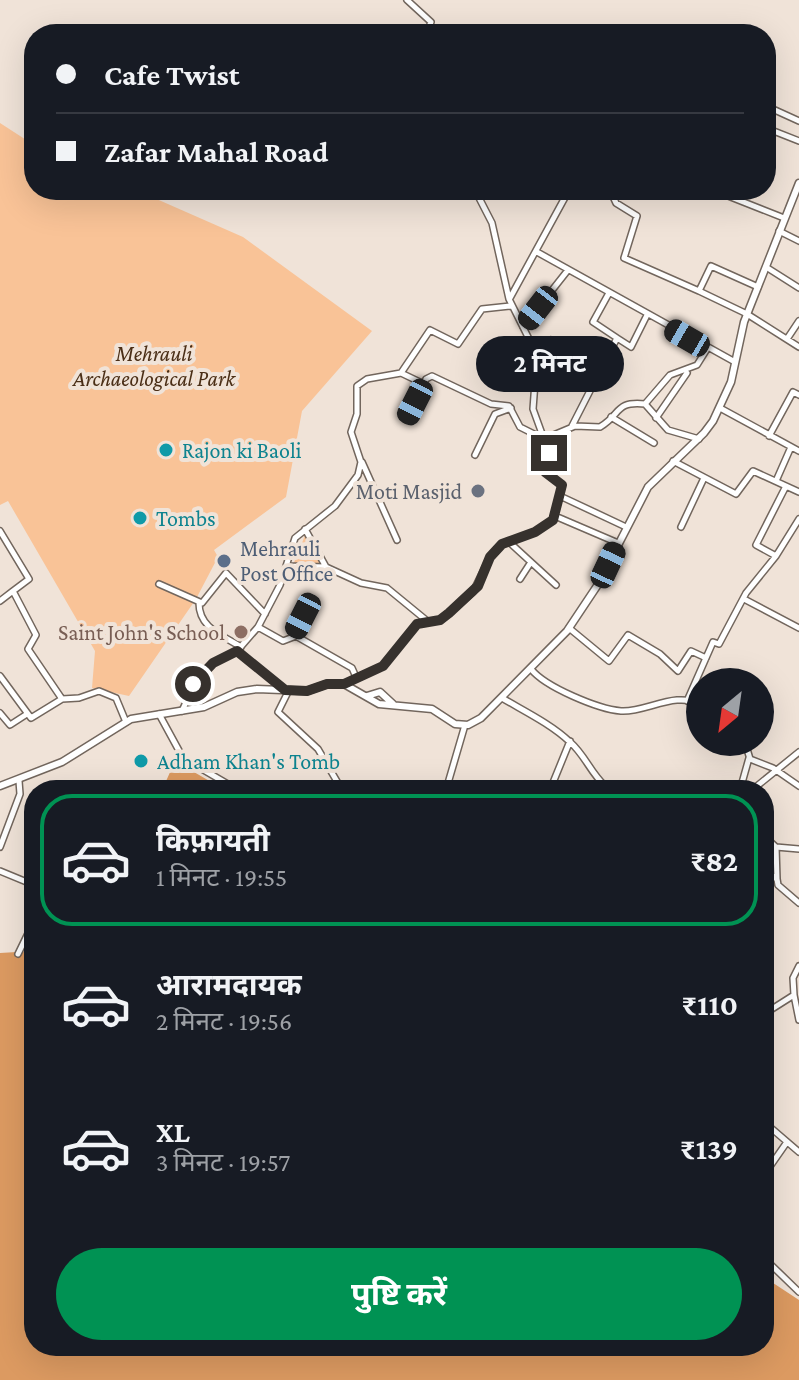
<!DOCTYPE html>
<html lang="hi">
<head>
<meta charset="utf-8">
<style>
	body { margin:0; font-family:"Crimson Pro","Noto Sans Devanagari",serif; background:#20242c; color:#f1f3f6; height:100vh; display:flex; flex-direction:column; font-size:30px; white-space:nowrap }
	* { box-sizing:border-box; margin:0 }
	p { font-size:26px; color:#9ea1a6 }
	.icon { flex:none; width:44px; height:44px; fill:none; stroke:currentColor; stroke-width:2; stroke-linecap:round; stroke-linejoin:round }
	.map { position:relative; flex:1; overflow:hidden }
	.drawer { position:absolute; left:24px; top:780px; width:750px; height:576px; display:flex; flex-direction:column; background:#171b24; border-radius:32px; box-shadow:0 8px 32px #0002 }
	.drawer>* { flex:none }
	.hud { position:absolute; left:24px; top:24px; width:752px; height:176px; border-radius:32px; box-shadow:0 8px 32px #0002; display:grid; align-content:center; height:176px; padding:0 32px; background:#171b24 }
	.needle { width:52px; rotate:209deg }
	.buttons { position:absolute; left:686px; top:668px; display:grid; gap:16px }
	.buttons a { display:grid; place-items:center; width:88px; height:88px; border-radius:50%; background:#171b24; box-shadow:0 8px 32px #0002; font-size:40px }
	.end { position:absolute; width:36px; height:36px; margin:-18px; border:10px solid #36312d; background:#fff; box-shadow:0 0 0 4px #fff }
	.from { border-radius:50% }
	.bubble { position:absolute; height:56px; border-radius:28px; background:#171b24; box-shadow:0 8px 32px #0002; font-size:26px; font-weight:700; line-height:56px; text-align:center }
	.car { position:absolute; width:24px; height:48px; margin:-24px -12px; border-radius:10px; box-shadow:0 0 6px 2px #0007; background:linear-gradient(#222 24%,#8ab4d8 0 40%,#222 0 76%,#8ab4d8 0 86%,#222 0) }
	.hud b { display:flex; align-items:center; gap:28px; height:76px; font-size:30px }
	.hud b+b { border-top:2px solid #363941 }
	.hud i { width:20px; height:20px; background:#f1f3f6 }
	ul { padding:14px 0 0; list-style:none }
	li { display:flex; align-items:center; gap:24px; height:132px; margin:0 16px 12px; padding:0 16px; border:4px solid transparent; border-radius:32px }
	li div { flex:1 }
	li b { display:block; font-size:30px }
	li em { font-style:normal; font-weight:700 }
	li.on { border-color:#009253 }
	li>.icon { width:72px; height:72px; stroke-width:1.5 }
	.button { display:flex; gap:16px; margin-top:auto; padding:16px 32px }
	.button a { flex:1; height:92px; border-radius:48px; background:#009253; color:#fff; font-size:32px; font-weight:700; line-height:92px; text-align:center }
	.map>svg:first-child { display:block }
</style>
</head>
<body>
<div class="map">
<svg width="799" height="1380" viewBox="0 0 799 1380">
	<rect width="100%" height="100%" fill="#f0e3d8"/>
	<path fill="#f9c397" d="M0 123 34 145V190H136L243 237 372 331 302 411 286 497 214 550 218 557 196 599 129 696 92 688 95 651 8 501 0 505Z
		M306 533 324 563 321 567 293 565Z"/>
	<path fill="#dc9a61" d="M175 761 225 790H105L163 788Z
		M34 951V1346H764V1277L799 1300V1380H0V953Z"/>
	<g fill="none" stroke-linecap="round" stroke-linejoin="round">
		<g stroke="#72665d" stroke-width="8">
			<path id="minor" d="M407 0 431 22 426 34
				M766 106 799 121
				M766 128 799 141
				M610 190 616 203 637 216 624 258 699 291 711 266 758 287
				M713 190 784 218
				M779 231 799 241
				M537 252 735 362
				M766 267 799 288
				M699 291 747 314 799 347
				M510 298 569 190
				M523 327 568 270
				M617 338 631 347 647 315
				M787 339 799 321
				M537 362 551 340 585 359
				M401 373 424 384
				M645 404 670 375 697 365 707 349
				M720 408 799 451
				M611 417 654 443
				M656 418 687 373
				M406 420 426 379 432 376 491 404 509 406 520 427 544 439 575 426 600 427C622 414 614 401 645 404L668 430 699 439
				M572 426 617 338 593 322 609 293
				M769 436 793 392 799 395
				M475 455 495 414 511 408
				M673 461 736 494 753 471 799 492
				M362 462 397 540
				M776 481 791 447
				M560 496 626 527
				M555 516 618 543
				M681 527 704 478
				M305 529 326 567
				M0 531 29 579 13 591 36 635 28 649 62 699
				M508 541 556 585
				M776 556 756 545 786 486
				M288 566 326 567 361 583 387 588 426 620
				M520 579 531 562
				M159 584 202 603 226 573 265 614
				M744 599 799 628
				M0 601 13 591
				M199 603C199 628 222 635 241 647
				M258 627 283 641 296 636 352 668 356 677
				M569 628 609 661 628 635 660 654 678 671 691 651 706 658
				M294 635 303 616
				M237 651 284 689
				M531 669C545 687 598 709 621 711 645 713 677 690 700 705
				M0 676 31 718 62 699 79 698 99 691 116 698 126 722
				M345 684 383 666 417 624 440 620 449 613 473 592 490 557 502 544 535 532 553 520 562 485 545 472 549 453 533 409 537 355 509 299 492 223 475 190
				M289 690 278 712 318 749 342 790
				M502 698C524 711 551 724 570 742 585 755 590 772 605 786
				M687 701 713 642 719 644 746 593 776 556 799 519
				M182 711 198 676 213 663 237 651 258 627 280 585 295 538 335 506 358 475 361 462 351 432 357 414V386L367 379 401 373 430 330 458 344 482 309 511 306
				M0 713 10 725 27 714
				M159 714 183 758 238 790
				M739 742 747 749 750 759 773 768 799 786
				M446 790 465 725
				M550 790 570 741
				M740 790 749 758
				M752 790 799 752
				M764 836 776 847
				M0 847 20 794 19 781
				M0 871 34 885
				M764 871 777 879 778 885 799 903
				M777 879 776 847 799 849
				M18 954 34 921
				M794 995 793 978 799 966
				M764 1014 794 995 799 1020
				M764 1122 799 1152
				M764 1175 787 1142
				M764 1258 799 1292"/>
		</g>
		<g stroke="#72665d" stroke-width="9">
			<path id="tertiary" d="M367 696 380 692 393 704
				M0 786 62 762 131 719 204 707 237 692 257 689 307 691 327 684H344L379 704 432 709 455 724 468 725 481 718 567 631 597 586 648 487 704 433 713 421 731 382 744 322 799 183"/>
		</g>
		<use href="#minor" stroke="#fff" stroke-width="5"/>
		<use href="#tertiary" stroke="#fff" stroke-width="6"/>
	</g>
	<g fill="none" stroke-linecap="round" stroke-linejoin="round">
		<path stroke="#36312d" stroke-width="10" d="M193 684 213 663 237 651 285 690 307 691 327 684H344L383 666 417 624 440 620 449 613 478 586 490 557 502 544 535 532 553 520 562 485 545 472 549 453"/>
	</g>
	<g fill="#0f9aa8" stroke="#f0e3d8" stroke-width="3">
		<circle cx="166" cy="450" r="8"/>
		<circle cx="140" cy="518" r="8"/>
		<circle cx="141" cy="761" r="8"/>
	</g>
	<circle fill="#6b7280" stroke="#f0e3d8" stroke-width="3" cx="478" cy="491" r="8"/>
	<circle fill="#5c6f8a" stroke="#f0e3d8" stroke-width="3" cx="224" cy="561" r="8"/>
	<circle fill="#8d6e63" stroke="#f0e3d8" stroke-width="3" cx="241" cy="632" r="8"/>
	<g text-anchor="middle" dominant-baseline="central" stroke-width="8" stroke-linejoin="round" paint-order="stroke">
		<g font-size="22" font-style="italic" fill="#4a2e16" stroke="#f0e3d8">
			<text x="154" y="353">Mehrauli<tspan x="154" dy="25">Archaeological Park</tspan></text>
		</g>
		<g font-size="22" fill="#0d838f" stroke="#f0e3d8" text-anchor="start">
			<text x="182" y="450">Rajon ki Baoli</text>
			<text x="156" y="518">Tombs</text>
			<text x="157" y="761">Adham Khan's Tomb</text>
		</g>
		<g font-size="22" fill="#5b616d" stroke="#f0e3d8" text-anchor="end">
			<text x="462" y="491">Moti Masjid</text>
		</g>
		<g font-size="22" fill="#4e5e75" stroke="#f0e3d8" text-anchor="start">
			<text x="240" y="548">Mehrauli<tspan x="240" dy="25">Post Office</tspan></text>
		</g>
		<g font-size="22" fill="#785e54" stroke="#f0e3d8" text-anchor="end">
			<text x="225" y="632">Saint John's School</text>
		</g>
	</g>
</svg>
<div class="buttons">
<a><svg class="needle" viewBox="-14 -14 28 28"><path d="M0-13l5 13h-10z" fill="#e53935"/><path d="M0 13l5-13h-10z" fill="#9ea1a6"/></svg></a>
</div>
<i class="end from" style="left:193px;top:684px"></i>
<i class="end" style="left:549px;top:453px"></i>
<div class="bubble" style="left:476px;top:336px;width:148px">2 मिनट</div>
<i class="car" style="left:538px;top:308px;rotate:218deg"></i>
<i class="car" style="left:687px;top:338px;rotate:300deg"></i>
<i class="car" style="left:415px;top:402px;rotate:207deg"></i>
<i class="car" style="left:608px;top:565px;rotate:25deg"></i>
<i class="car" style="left:303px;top:616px;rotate:207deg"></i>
<div class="hud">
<b><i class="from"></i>Cafe Twist</b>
<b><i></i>Zafar Mahal Road</b>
</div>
<section class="drawer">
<ul>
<li class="on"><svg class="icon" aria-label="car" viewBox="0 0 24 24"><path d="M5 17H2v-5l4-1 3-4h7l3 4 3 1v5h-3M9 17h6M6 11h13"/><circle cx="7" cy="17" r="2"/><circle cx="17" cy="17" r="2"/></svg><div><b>किफ़ायती</b><p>1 मिनट · 19:55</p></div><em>₹82</em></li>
<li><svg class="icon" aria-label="car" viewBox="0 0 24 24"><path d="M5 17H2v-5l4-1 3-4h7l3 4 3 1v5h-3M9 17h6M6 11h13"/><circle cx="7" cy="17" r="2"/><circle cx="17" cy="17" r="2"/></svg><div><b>आरामदायक</b><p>2 मिनट · 19:56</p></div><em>₹110</em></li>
<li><svg class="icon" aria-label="car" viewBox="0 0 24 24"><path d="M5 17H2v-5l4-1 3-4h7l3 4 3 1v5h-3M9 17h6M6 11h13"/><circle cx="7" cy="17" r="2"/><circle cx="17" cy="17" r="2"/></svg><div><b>XL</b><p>3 मिनट · 19:57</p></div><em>₹139</em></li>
</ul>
<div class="button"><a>पुष्टि करें</a></div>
</section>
</div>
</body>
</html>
